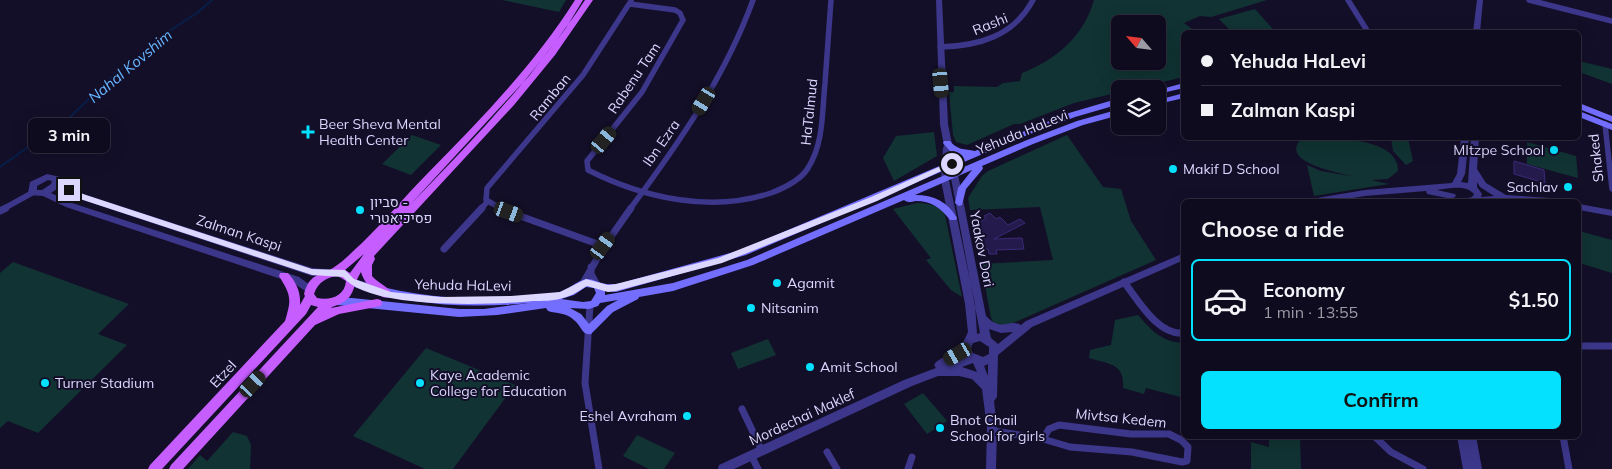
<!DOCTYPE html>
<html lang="en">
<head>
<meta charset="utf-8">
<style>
	body { margin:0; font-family:Mulish,Heebo,sans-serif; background:#1d192c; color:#f1f3f6; height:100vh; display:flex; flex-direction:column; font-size:19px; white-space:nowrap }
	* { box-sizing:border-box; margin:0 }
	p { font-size:16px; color:#9b9ba4 }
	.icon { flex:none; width:28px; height:28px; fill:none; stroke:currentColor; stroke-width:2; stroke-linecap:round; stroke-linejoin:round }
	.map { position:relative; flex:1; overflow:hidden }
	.details { position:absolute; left:1181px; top:199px; width:400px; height:240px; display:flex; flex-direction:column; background:#0f0b1f; border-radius:8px; box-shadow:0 5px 20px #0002,0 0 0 1px #2f2b3d }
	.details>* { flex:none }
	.top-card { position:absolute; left:1181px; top:30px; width:400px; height:110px; border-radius:8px; box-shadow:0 5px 20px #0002,0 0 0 1px #2f2b3d; display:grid; align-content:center; height:110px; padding:0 20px; background:#0f0b1f }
	.needle { width:32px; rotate:298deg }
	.buttons { position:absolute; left:1111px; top:15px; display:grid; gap:10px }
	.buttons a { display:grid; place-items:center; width:55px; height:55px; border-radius:8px; background:#0f0b1f; box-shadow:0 5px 20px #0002,0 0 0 1px #2f2b3d; font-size:25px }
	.end { position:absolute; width:22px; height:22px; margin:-11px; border:6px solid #dcd7ff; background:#111; box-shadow:0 0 0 2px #111 }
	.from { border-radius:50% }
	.bubble { position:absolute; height:35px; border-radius:8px; background:#0f0b1f; box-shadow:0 5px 20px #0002,0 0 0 1px #2f2b3d; font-size:16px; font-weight:700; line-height:35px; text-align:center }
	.car { position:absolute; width:15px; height:30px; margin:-15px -8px; border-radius:6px; box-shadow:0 0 4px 1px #0007; background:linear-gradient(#222 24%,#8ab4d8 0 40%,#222 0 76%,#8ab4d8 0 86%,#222 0) }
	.top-card b { display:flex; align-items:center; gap:18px; height:48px; font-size:19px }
	.top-card b+b { border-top:1px solid #2f2b3d }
	.top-card i { width:12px; height:12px; background:#f1f3f6 }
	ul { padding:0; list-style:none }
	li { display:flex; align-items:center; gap:15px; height:82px; margin:0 10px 8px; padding:0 10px; border:2px solid transparent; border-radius:8px }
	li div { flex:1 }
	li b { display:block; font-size:19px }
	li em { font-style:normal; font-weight:700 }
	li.on { border-color:#03e1ff }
	li>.icon { width:45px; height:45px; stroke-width:1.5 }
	h2 { padding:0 20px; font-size:22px; line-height:60px }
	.primary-button { display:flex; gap:10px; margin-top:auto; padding:10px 20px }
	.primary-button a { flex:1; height:58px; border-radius:8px; background:#03e1ff; color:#111; font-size:20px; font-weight:700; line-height:58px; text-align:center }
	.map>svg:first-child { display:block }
</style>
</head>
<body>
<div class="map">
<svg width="1612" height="469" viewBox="0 0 1612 469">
	<rect width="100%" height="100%" fill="#140f29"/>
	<path fill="#133" fill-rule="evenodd" d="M502 0H566L559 12Z
		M1094 0H1267L1211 17 1200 16 1184 23 1196 32H1184V77L1132 89H1120V92L1074 103 1020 124H1014L967 145 956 142 953 135 949 92H954V86L997 87 1003 83 1020 81 1022 73C1056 60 1084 36 1094 0ZM1120 24H1158V61H1120Z
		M1255 9 1273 29 1282 32H1232L1219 19Z
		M1579 61 1612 69V84L1579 72Z
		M934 132 937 156 894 181 883 158 896 136Z
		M412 135 441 145 411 175 382 164Z
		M1067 135 1103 187 1121 189 1131 221 1156 260 1004 327 994 323 991 318 981 264 1053 260 1040 207 970 210 968 198 982 176 988 171Z
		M1302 138C1325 138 1399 135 1398 171L1388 179 1371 180 1389 184 1314 196 1307 165 1321 171 1356 177C1345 174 1276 163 1302 138Z
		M1391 138H1408L1413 161 1406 165 1393 151Z
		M1527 142 1576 156 1578 178 1527 164Z
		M917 203C928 203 939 205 945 215L962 297 951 290 926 260 931 258 893 209Z
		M1579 231 1612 240V273L1579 263Z
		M13 262 129 304 98 334 127 345 38 433 8 421 0 428V273Z
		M1138 315C1152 331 1162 342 1184 343V398L1146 388 1144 394 1123 388C1125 363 1108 364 1089 358L1090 350 1111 345 1115 320Z
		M768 339 776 355 738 369 731 353Z
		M426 348 515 385 453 469H425L353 436Z
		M923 393 947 421 927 434 904 404Z
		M233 432 247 436 251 445 250 469H188L200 455 207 461Z
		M637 435 675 453 664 469H649L623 456Z
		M1269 436H1300L1301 469H1251V442L1269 447Z"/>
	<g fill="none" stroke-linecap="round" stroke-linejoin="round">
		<path stroke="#071e49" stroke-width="2" d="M0 167 68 119 118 71 130 64 157 39 197 13 212 0"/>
	</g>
	<path fill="#241a4b" stroke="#3b2a78" d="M1514 161 1544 170 1545 183 1514 174Z
		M990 213 996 219 1000 217 1008 225 1020 219 1025 223 994 239 1022 238 1024 249 996 250 997 254H989L988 249H983L979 223 986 218 984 216Z"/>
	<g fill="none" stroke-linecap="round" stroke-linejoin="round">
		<path stroke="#3c378a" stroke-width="5.5" d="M1348 0 1368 32
			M1529 0 1612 21
			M630 4 675 10 680 13 683 20 642 92 587 161 588 170C643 198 711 213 771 193 784 188 801 180 808 168 824 143 822 111 825 83 827 55 829 28 831 0
			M940 47C979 46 1014 36 1033 0
			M1605 124 1612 189
			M3 209 32 193
			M481 209 487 202
			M502 209 486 200 487 188 583 75 631 1
			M630 209C679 143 725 77 753 0"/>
		<path stroke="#3c378a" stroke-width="7" d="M498 208 603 246
			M0 211 6 208
			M444 249 482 208
			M591 267V274L597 285
			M1124 282C1138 300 1158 336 1184 333
			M583 283 605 245 631 208
			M590 305 585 383 599 469
			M1579 346H1612
			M742 409 762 451
			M1059 425 1131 434H1169L1181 440 1188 447 1187 461 1182 462 1132 452 1070 447 1043 439 1049 429Z
			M994 431 1043 439
			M1374 436 1391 452 1423 469
			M1563 436 1569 469
			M827 452 837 469
			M751 455 758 469
			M908 469 912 457"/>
		<path fill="#3c378a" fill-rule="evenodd" d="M936 0H942L948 124 986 316C1002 333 1009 318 1021 325L1026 321 1184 253V260L1032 327 998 355 997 397 994 401 997 428 996 469H986L987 428 982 389 972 379 959 376H938L912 386 734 469H718L719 465 904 380 936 368 934 365 936 362 962 345 968 332 965 304 941 180 943 148 944 146 940 124ZM950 173 980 333 977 334 975 304 949 180ZM989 329 1001 333 1013 332 998 344 991 338ZM980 341 989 347V354L983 357 973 353 971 348 973 343ZM964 355 965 358 950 363ZM973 363 977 372 962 367ZM988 364V376L984 366Z
			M1477 0H1483L1480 32H1473Z
			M1461 138H1469L1465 174 1461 182 1468 183 1471 138H1479L1477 169 1486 183 1506 195 1550 198 1553 199 1554 201H1463L1464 199 1472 197 1474 194C1465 184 1449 189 1437 190L1455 194 1456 196 1452 199 1427 194 1426 191 1365 196 1334 201H1313L1317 198 1365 190 1452 183 1457 174ZM1477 182 1480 187 1494 196 1481 197 1482 194 1477 187Z
			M47 174 60 177 61 181 83 194 312 268 333 270 335 273 333 276H312L77 198 58 188 51 193 72 203 299 277 313 287 315 290 313 293 310 294 293 283 66 207 43 196 29 195 28 193 30 182ZM48 180 52 181 51 184 42 190H37V186Z
			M1579 204 1612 210V216L1579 210Z
			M1457 436H1476L1482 469H1463Z"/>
		<path fill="#746eff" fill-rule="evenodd" d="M1184 83V88L1158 94V90Z
			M1184 93V98L1158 104V100Z
			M1120 98V104L1075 117 1025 136 746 255 616 292 605 291V295L673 283 747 260 1027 140 1077 121 1120 109V115L1083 125 1033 144 982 166 983 168 982 170 966 189 962 205 959 206 955 203 958 188 972 170 915 195C934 195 948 202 957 218L956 220H950C941 208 931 201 916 201 911 202 908 203 904 200L753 265 673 291 639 297 638 299 613 312 591 334C582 336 581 325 574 320 566 312 557 314 548 311L546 308 497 315 459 317 337 305 334 304 332 301 334 298H352L459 309H484L528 303C467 309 406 305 348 285L346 282 348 279 351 278C417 300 488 303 556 293 568 291 576 280 588 279 593 279 597 282 602 283 612 286 622 283 632 280L741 250 963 156 950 151 943 143 944 141H950C957 150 964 149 975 151L1069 113ZM586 287 594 288 596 293 591 301 583 302 561 299 574 295ZM618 300 607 306 589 324 581 314 570 308 589 309 598 306 600 303Z
			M1579 103 1612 116V122L1579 109Z
			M1579 111 1612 124V130L1579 117Z"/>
		<path fill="#c65eff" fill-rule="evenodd" d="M575 0H583L566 28 529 76 409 206C472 141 535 76 585 0H593L555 55 514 105 374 256 375 259 372 265V276C378 283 388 286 392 294L391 297C378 301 364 283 361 272 350 290 357 299 332 307L331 308 377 299 381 300 382 303 381 306 339 314 315 325 183 469H169L171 465 318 307 311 305 306 314 162 469H148L150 465 285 321C286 318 287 314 288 310 292 295 286 288 279 276L280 273H288C296 282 301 292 300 305L305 296 304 294C310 273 318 277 333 268 344 261 353 251 362 243 385 221 405 196 427 174 481 119 534 65 575 0ZM364 254 350 273 345 270ZM338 276 346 281C345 296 330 301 317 298L314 294C318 282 327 277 338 276Z"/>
	</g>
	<path fill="#dcd7ff" d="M950 162 956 164 877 201 722 263 616 291 608 292 587 286C580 290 572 296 563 298 554 301 542 301 533 301 492 305 369 310 343 277L312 275 77 198 65 190 71 187 83 194 312 269 345 270 354 279 391 292 441 297 511 296 560 292 586 279 608 285 616 284 718 258 871 197Z"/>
	<g fill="#03e1ff" stroke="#140f29" stroke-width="2">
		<path d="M305.5 124.5h5v5h5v5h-5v5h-5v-5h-5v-5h5z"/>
		<circle cx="1554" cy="150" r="5"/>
		<circle cx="1173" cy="169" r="5"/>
		<circle cx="1568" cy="187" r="5"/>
		<circle cx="360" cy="210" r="5"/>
		<circle cx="777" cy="283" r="5"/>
		<circle cx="751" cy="308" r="5"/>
		<circle cx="810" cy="367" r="5"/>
		<circle cx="45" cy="383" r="5"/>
		<circle cx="420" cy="383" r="5"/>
		<circle cx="687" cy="416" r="5"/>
		<circle cx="940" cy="428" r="5"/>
	</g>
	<g text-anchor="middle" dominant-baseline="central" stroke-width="4" stroke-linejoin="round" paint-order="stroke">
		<g font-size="14" fill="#dcd7ff" stroke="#140f29">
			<text transform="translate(990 24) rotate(-22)">Rashi</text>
			<text transform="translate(634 78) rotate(-56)">Rabenu Tam</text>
			<text transform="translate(550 97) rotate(-51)">Ramban</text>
			<text transform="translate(809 112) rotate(-84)">HaTalmud</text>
			<text transform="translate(1022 132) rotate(-22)">Yehuda HaLevi</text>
			<text transform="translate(661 143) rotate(-55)">Ibn Ezra</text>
			<text transform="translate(1596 158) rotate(-96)">Shaked</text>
			<text transform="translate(239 233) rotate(18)">Zalman Kaspi</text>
			<text transform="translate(982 249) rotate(79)">Yaakov Dori</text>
			<text transform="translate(463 285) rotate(1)">Yehuda HaLevi</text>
			<text transform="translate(223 374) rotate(-47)">Etzel</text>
			<text transform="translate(802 417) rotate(-25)">Mordechai Maklef</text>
			<text transform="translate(1121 418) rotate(6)">Mivtsa Kedem</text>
		</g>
		<g font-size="14" fill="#dcd7ff" stroke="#140f29" text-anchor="start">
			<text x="319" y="124">Beer Sheva Mental<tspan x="319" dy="16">Health Center</tspan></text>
			<text x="1544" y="150" text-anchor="end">MItzpe School</text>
			<text x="1183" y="169">Makif D School</text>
			<text x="1558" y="187" text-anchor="end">Sachlav</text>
			<text x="370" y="202">סביון -<tspan x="370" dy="16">פסיכיאטרי</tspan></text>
			<text x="787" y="283">Agamit</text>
			<text x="761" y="308">Nitsanim</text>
			<text x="820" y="367">Amit School</text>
			<text x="430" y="375">Kaye Academic<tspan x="430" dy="16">College for Education</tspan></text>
			<text x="55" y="383">Turner Stadium</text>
			<text x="677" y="416" text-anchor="end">Eshel Avraham</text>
			<text x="950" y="420">Bnot Chail<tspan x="950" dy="16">School for girls</tspan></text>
		</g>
		<g font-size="15" font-style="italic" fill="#65b5ff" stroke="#140f29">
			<text transform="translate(130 66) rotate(-40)">Nahal Kovshim</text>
		</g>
	</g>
</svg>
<div class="buttons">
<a><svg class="needle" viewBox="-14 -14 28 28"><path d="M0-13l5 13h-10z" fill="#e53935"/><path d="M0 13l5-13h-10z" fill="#9b9ba4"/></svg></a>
<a><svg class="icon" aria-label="layers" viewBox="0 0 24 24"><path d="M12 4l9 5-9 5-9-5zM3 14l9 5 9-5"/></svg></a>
</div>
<i class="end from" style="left:952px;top:164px"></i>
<i class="end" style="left:69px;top:190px"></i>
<div class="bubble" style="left:28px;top:118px;width:82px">3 min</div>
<i class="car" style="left:941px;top:83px;rotate:175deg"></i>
<i class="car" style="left:704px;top:101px;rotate:211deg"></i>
<i class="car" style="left:604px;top:140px;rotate:40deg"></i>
<i class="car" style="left:509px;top:212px;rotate:110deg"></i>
<i class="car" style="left:603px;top:246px;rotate:36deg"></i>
<i class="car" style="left:958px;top:354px;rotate:240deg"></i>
<i class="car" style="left:253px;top:384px;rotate:43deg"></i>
<div class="top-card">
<b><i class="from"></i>Yehuda HaLevi</b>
<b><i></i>Zalman Kaspi</b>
</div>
<section class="details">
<h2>Choose a ride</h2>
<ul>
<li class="on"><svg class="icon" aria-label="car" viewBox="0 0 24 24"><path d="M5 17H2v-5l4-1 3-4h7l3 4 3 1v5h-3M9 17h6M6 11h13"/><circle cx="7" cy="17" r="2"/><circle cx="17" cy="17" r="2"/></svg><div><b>Economy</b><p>1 min · 13:55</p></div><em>$1.50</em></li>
</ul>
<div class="primary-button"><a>Confirm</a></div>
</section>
</div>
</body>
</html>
